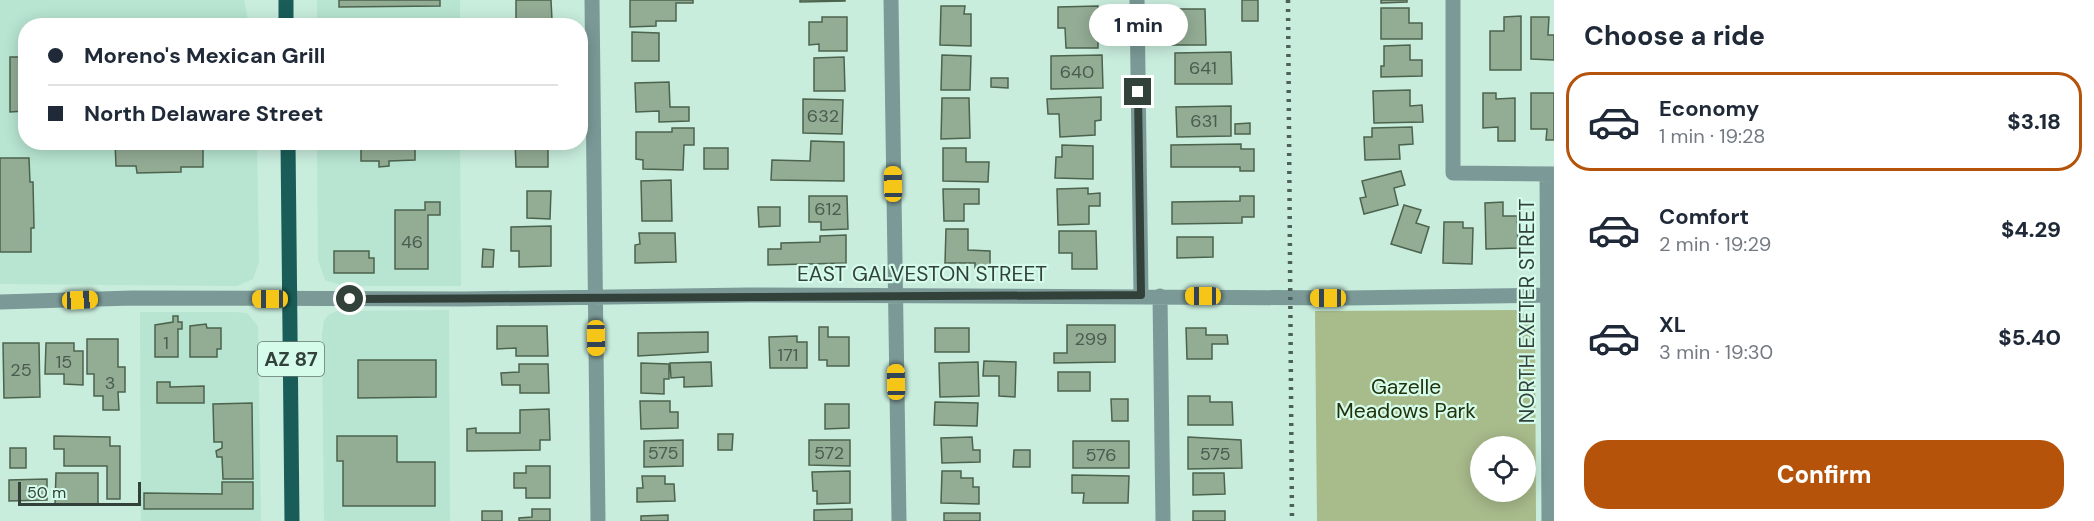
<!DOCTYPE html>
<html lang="en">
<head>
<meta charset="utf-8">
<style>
	body { margin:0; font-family:"DM Sans",sans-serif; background:#f6f6f7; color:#1f2937; height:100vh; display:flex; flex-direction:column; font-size:22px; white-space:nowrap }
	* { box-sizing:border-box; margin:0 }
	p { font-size:20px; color:#747a83 }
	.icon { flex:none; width:33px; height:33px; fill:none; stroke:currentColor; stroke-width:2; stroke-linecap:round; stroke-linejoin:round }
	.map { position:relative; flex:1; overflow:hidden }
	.sheet { display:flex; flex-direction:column; background:#fff; width:540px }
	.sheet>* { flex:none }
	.hud { position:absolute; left:18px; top:18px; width:570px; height:132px; border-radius:24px; box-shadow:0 3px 15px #0003; display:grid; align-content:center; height:132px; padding:0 30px; background:#fff }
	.tools { position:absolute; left:1470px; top:436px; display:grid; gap:12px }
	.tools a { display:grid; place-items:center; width:66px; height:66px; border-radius:50%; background:#fff; box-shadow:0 3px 15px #0003; font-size:30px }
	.scale { position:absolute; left:18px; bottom:15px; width:123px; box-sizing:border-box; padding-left:6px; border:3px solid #32413a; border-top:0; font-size:16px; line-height:21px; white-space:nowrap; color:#32413a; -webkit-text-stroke:4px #d5fbea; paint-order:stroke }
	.end { position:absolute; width:27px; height:27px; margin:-14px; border:8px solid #32413a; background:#fff; box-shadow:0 0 0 3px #fff }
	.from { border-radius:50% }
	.bubble { position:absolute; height:42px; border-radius:21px; background:#fff; box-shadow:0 3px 15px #0003; font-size:20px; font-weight:800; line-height:42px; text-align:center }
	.car { position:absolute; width:18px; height:36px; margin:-18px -9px; border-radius:8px; box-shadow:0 0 4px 2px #0007; background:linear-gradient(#f5c518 24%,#345 0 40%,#f5c518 0 76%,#345 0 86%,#f5c518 0) }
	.hud b { display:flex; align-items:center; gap:21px; height:57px; font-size:22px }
	.hud b+b { border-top:2px solid #e0e1e3 }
	.hud i { width:15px; height:15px; background:#1f2937 }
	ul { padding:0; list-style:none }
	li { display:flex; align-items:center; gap:18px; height:99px; margin:0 12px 9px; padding:0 18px; border:3px solid transparent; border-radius:24px }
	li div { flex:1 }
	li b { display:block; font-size:22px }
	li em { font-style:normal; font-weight:800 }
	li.selected { border-color:#b45309 }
	li>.icon { width:54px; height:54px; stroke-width:1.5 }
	h2 { padding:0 30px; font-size:27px; line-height:72px }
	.cta { display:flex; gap:12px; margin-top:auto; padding:12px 30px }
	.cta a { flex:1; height:69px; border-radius:24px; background:#b45309; color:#fff; font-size:24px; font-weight:800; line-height:69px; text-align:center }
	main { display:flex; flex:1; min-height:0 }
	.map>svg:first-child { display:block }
</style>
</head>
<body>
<main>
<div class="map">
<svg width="1554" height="521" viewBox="0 0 1554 521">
	<rect width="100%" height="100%" fill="#c8eddd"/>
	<path fill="#b7e5d1" d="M0 0H244L249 25 26 26V142L257 143 259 262 253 279 237 286 0 284Z
		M317 0H460V25H317Z
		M317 143H460L461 286H343L325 280 318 260Z
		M449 310 450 521H324L322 334 324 321 328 315 337 311Z
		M140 312H235L247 313 258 326 261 521H141Z"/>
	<path fill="#a8bb8b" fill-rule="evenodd" d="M1520 310 1535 325 1536 521H1317L1315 311ZM1480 447H1526V492H1480Z"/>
	<path fill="#93ac94" stroke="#4c634d" stroke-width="1.5" d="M339 0H440V6L339 7Z
		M516 0H551L552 20 516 21Z
		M630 0H693V3H676V21H656V26L630 27Z
		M800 0H845V1L800 2Z
		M1242 0H1258V21H1242Z
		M1381 0H1407V2L1381 3Z
		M941 6H965L964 14H971V46L940 45Z
		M1098 6V48H1066L1065 28H1058V7Z
		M1381 8H1409V23H1422V39H1381Z
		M1171 9H1205L1206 45H1172Z
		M1521 16V70H1490V31H1504V17Z
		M822 17H847V51H819V44L809 45V22H822Z
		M1531 17H1549L1548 35H1554V60L1531 59Z
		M632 32 659 33V61H632Z
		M1410 45V60H1422V76L1381 77V66H1384V46Z
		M1231 52 1232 84H1175V53Z
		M942 55 971 56 970 90H941Z
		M1102 55 1103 88 1051 89V56Z
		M10 57H23L24 111 10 112Z
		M844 57 845 91H814V58Z
		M991 78H1008V88L991 87Z
		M669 82 670 107H689V121L659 122V111L636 112 635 83Z
		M1410 90V106L1422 105 1423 122 1374 123 1373 91Z
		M1483 93H1496V99L1515 98V141H1498V127L1483 128Z
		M1531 93H1554V140H1546L1547 129H1531Z
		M1101 97V120L1095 121V135L1060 137 1059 114H1048L1047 99Z
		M942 98H969L970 138 941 139Z
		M803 99 843 100 842 134 803 133Z
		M1231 106V136L1177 137 1176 107Z
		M1250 123V134H1235V124Z
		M1412 127 1413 144 1399 145 1400 159 1365 160 1364 137H1372V128Z
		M672 128H694V145H684L683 170 643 169V160L636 159V132H672Z
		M811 141 844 142V181L771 180 772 160 810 161Z
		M115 142H203V167H181V172L137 173 136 166H116Z
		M361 142H424V147H415V160L389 161V166L379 167V161H361Z
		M515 142H548V167H516Z
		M1241 144V149H1254V171H1240V167H1171V145Z
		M1062 145 1093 146V179L1055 178 1056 157H1062Z
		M704 148H728V169H704Z
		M943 148H966V162H989L988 182 943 181Z
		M0 158H29L30 182H33L34 228H31V252H0Z
		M1401 171 1405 185 1394 188 1398 205 1364 214 1360 198 1366 197 1362 181Z
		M671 180 672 221H642L641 181Z
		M1088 188V194L1100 193V206H1089V224L1058 225 1057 189Z
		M943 189H979V204H964V221H944Z
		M527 191H551L550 219 527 218Z
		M809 196H847L848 229 821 230V222H809Z
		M1240 196H1254V217H1242V223L1172 224V202L1240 201Z
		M425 202H440V215H428V269H395V210H425Z
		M1503 202V216H1517L1518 248 1486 249 1485 203Z
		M1404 205 1421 210 1416 223 1429 227 1421 253 1391 244Z
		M758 207H780V226L759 227Z
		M1444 222H1463V228H1473L1472 264 1443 263Z
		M551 226V266L519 267V251H511V227Z
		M946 229H968V250L990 251V268H975V263H945Z
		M1059 231H1096L1097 269H1072V253H1059Z
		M639 233H675L676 262 635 263V245L640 244Z
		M846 235V263L768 265V249H781V243L820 242V236Z
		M1177 237H1213V257L1177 258Z
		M483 249 494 250 493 267H482Z
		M334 251H369V258H374V273H334Z
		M173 316H178V322H182V329H178V357H155V325L173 322Z
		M206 324 207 328H221V349H217V357H190V326Z
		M1067 325H1115V362L1054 363V353H1067Z
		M497 326H547L548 356H516V348L497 349Z
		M819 327H828V337H849V366H827V360H819Z
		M935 328H969V352H935Z
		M1186 328H1206V335H1227L1228 344H1212V359H1187Z
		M708 332V352L638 356V333Z
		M797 336V342H807V368H770L769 337Z
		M87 339H118V367H125V392H118L119 410H103V396H94V374H87Z
		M3 343H39L40 397 4 398Z
		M46 343H74V351H83V385L64 384V374H45Z
		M358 360H436V397L358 398Z
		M984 361 1016 362 1015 397 999 396V376H983Z
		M711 362 712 386 684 387V377L671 378 670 363Z
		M978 362 979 396 940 397 939 363Z
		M641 363 669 364V379H664V394L641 393Z
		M519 364H548L549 393H520V385H502L501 373 519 372Z
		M1058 372H1090V391H1058Z
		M157 382H170V387L204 386V403H157Z
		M1188 396H1210V402H1232L1233 425H1188Z
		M1111 399H1128V421H1112Z
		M640 401H670V412H678V428L641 429Z
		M935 402 978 403 977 426 934 425Z
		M252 403 253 479H223L222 457H217L216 451 222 448V442H214L213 404Z
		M825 404H849V428L825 429Z
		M549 409 550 440H540V450L467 451V429L476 428V433H520V410Z
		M718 434H733L732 450H718Z
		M54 436 110 437V446H120V499H107V466H64V449H54Z
		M337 436H397V462H435V506H343V461H337Z
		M972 437 973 450H980V462L942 463 941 438Z
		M1188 437 1241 440 1242 468 1188 469Z
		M683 440V466L644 467V441Z
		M809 440H850V466L809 465Z
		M1073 441H1129V468H1073Z
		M10 448H26V468H10Z
		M1014 450H1030V467H1013Z
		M526 466H550V498H526V488H514V473H526Z
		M850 471V503L817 504V491H813L812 472Z
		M942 471H961V478H973V487H979V504L941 503Z
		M56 473H98V505H55Z
		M1193 473H1224L1225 494 1193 495Z
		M1072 475 1129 476 1128 503H1083L1084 493H1072Z
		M642 476H665V484H674L675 501 637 502V488H643Z
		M47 479V500L9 501V480Z
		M222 482H253V509H144V493L222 494Z
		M532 509H550V521H519V518L532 517Z
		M852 509V521H814V510Z
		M482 511H502V521H482Z
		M1193 511H1225V521H1193Z
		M944 513H980V521H944Z
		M668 515V521H641V516Z"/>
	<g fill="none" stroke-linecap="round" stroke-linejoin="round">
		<path stroke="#7b9a97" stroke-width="15" d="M592 0 598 521
			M891 0 899 521
			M1137 0 1141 295
			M1453 0V173L1554 174
			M1547 174 1549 521
			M1160 296 1163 521
			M0 302 132 298 464 299 748 295 1346 298 1554 295"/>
		<path stroke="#1a5d58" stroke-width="15" d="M286 0V26
			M288 142 292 521"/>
		<path stroke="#4e6159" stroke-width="4.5" stroke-dasharray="3 6" stroke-linecap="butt" d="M1288 0 1292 521"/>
	</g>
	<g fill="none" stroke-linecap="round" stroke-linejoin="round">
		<path stroke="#32413a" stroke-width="8" d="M350 299 1141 295 1138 92"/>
	</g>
	<g text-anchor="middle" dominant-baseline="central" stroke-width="4.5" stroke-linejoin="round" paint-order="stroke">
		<g font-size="18" fill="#4a5c50">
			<text x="1203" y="68">641</text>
			<text x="1077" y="72">640</text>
			<text x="823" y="116">632</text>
			<text x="1204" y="121">631</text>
			<text x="828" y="209">612</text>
			<text x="412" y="242">46</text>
			<text x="1091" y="339">299</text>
			<text x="166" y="343">1</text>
			<text x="788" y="355">171</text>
			<text x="64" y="362">15</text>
			<text x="21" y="370">25</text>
			<text x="110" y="383">3</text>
			<text x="663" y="453">575</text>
			<text x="829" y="453">572</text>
			<text x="1215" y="454">575</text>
			<text x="1101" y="455">576</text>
		</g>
		<rect fill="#d5fbea" stroke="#63796f" stroke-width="1.5" x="258" y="342" width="66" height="34" rx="4.5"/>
		<g font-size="20" font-weight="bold" fill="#32413a">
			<text x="291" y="359">AZ 87</text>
		</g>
		<g font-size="21" fill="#32413a" stroke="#d5fbea">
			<text x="922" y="274">EAST GALVESTON STREET</text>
			<text transform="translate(1527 311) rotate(-90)">NORTH EXETER STREET</text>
		</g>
		<g font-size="21" fill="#253209" stroke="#d5fbea">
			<text x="1406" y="387">Gazelle<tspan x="1406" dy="24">Meadows Park</tspan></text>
		</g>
	</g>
</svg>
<div class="tools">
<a><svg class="icon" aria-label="locate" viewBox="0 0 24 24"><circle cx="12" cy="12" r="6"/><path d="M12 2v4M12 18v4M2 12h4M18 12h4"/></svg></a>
</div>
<div class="scale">50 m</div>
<i class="end from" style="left:350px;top:299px"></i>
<i class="end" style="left:1138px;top:92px"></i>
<div class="bubble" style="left:1089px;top:4px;width:99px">1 min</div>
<i class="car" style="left:893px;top:184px;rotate:359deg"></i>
<i class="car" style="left:1203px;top:296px;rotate:270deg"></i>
<i class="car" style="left:1328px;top:298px;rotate:270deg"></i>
<i class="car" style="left:270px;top:299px;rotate:270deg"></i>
<i class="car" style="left:80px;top:300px;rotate:87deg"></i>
<i class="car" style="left:596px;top:338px;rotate:179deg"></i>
<i class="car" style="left:896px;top:382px;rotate:359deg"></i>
<div class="hud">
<b><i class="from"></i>Moreno's Mexican Grill</b>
<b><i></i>North Delaware Street</b>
</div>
</div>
<section class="sheet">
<h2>Choose a ride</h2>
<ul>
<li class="selected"><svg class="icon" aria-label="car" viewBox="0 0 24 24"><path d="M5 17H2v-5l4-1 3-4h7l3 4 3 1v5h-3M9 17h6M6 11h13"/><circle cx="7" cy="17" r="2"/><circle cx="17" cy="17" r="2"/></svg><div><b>Economy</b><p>1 min · 19:28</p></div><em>$3.18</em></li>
<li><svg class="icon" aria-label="car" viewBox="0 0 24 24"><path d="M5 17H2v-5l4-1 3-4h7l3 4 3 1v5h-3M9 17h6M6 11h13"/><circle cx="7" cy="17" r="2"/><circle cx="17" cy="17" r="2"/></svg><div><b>Comfort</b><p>2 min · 19:29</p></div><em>$4.29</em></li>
<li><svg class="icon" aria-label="car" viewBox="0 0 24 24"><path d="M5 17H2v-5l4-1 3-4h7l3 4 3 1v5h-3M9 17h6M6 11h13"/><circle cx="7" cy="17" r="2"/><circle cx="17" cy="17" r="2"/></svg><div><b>XL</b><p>3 min · 19:30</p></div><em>$5.40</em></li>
</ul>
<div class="cta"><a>Confirm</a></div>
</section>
</main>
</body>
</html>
